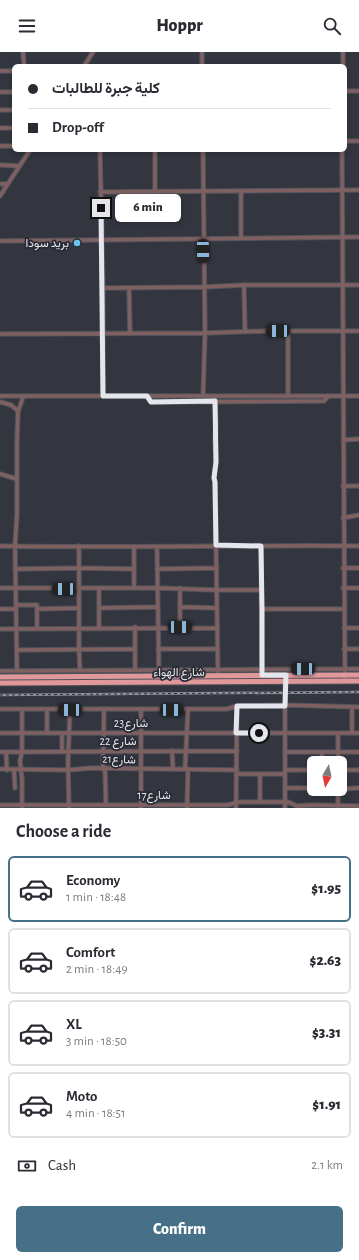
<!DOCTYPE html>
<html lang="en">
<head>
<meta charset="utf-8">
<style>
	body { margin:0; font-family:"Alegreya Sans",Vazirmatn,sans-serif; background:#f7f7f7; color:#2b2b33; height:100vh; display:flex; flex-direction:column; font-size:15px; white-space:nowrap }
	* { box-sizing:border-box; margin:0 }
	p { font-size:13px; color:#7c7c81 }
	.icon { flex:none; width:22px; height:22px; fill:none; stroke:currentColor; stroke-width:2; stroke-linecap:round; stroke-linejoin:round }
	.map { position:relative; height:756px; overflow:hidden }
	.details { display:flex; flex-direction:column; background:#fff; flex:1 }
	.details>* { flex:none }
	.guide { position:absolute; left:12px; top:12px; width:335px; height:88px; border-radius:6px; box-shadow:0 2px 6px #0003; display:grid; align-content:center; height:88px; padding:0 16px; background:#fff }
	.needle { width:26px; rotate:189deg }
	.controls { position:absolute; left:307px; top:704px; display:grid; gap:8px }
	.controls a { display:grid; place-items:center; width:40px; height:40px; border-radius:6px; background:#fff; box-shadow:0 2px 6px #0003; font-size:20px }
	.end { position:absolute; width:18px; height:18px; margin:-9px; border:5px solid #e4e6ec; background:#111; box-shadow:0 0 0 2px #111 }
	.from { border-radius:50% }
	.bubble { position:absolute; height:28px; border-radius:6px; background:#fff; box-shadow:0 2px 6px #0003; font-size:13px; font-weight:800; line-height:28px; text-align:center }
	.car { position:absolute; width:12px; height:24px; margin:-12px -6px; border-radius:5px; box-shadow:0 0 3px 1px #0007; background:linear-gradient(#222 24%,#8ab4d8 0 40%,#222 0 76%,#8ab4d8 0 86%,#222 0) }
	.guide b { display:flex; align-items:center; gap:14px; height:38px; font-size:15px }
	.guide b+b { border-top:1px solid #e1e1e2 }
	.guide i { width:10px; height:10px; background:#2b2b33 }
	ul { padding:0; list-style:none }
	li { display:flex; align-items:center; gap:12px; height:66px; margin:0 8px 6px; padding:0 8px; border:2px solid #e1e1e2; border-radius:6px }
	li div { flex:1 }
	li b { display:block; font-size:15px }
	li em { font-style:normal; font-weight:800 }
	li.selected { border-color:#467088 }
	li>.icon { width:36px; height:36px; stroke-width:1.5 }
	h2 { padding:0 16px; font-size:18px; line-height:48px }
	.pay { display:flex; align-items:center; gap:10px; height:44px; padding:0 16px; font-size:15px }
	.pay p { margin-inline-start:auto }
	.action { display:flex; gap:8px; margin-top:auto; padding:8px 16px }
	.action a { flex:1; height:46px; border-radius:6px; background:#467088; color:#fff; font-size:16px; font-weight:800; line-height:46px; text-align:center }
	header { display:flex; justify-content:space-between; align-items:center; height:52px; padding:0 16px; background:#fff; font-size:18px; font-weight:800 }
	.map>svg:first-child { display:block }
</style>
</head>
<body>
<header><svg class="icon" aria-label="menu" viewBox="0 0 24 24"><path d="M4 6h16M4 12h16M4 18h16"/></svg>Hoppr<svg class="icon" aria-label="search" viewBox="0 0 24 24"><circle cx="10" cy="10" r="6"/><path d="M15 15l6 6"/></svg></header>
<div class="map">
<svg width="359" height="756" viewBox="0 0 359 756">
	<rect width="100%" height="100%" fill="#33363f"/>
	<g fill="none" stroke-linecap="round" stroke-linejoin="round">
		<g stroke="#4f525b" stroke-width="5.5">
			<path id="minor" d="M23 0 24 14
				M84 14 93 0
				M202 14V0
				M343 14V0
				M0 19H14
				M345 39H359
				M0 40H14
				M0 58H14
				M0 76H14
				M345 89H359
				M0 94H14
				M100 98 103 236V344
				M155 98V140
				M342 98 345 629
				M0 113 19 114
				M0 132H8
				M100 140 359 138
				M0 144 30 98
				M241 186V139
				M0 189 359 185
				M244 233 245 280
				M103 236 204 235 244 233H359
				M129 236 130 282
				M288 279V344
				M0 282 205 281 267 279H359
				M0 344H359
				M147 344 151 350 324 349 328 344
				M203 344 205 281 203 98
				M215 344 216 374 215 387 216 410 214 426 215 430 218 624
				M0 350 11 353 18 359
				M343 388 359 387
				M0 422 17 427
				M343 434H359
				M343 466 359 463
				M0 494C120 496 239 493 359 494
				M79 494V597L80 619
				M261 494 262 618
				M157 495 159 624
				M343 516H359
				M15 517 80 516 134 517
				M157 517 217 516
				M0 536H158L217 538H261
				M134 536V495
				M180 536V575
				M343 536H359
				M99 537V576
				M16 553H37V576
				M180 555 217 556
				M99 556 158 555
				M0 557H16
				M37 557 79 556
				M262 557H344
				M135 575V618
				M344 576H359
				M0 577 217 576
				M158 597H217
				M344 597H359
				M17 598 135 597
				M0 619 359 617
				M17 619 15 494 17 462V387L18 360 22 348 23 344
				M352 655V681
				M0 657H227L237 654 285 653 359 655
				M141 657V756
				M22 658V700L20 709 22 727V756
				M47 658V681
				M0 681H359
				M338 682V711
				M62 699V681
				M172 699 173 717
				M0 700 237 699
				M6 700 7 718
				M285 700H359
				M322 700V711
				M0 717 68 718 92 716 237 718
				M103 717 104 657
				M105 717 106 753
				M185 717 188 658
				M14 718 15 736
				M285 718H314
				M340 718H359
				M237 722H285
				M285 736H314
				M338 737V755
				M340 737 359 736
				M260 749V722
				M0 753H227L232 752 236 750H285
				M285 753 288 750 297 754 312 753 359 754
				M69 756 68 709 70 658
				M187 756 188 717
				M236 756 237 654
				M285 756V623"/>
		</g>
		<g stroke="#4f525b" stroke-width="7">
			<path id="highway" d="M0 625 359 623
				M0 631 359 629"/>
		</g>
		<use href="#minor" stroke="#7e6061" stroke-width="3.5"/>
		<use href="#highway" stroke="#e0989b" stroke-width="5"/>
		<g stroke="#92959c" stroke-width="2.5">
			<path id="rail" d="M0 643 359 640"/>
		</g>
		<use href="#rail" stroke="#292b35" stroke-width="1" stroke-dasharray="3" stroke-linecap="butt"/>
	</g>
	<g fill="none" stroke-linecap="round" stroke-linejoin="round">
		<path stroke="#e4e6ec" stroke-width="5" d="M101 156 103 344H147L151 350 215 349 216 410 214 426 215 430 216 493 261 494 262 557V623H286L285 654H237L236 681H259"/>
	</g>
	<circle fill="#67c4f0" stroke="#292b35" stroke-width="1.5" cx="77" cy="191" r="4"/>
	<g text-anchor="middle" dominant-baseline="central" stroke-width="3.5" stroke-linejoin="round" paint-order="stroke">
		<g font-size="12" fill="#e4e6ec" stroke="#292b35" text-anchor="end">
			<text x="69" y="191">بريد سودا</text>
		</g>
		<g font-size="12" fill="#e4e6ec" stroke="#292b35">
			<text x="179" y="620">شارع الهواء</text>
			<text x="131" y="671">شارع23</text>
			<text x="118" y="689">شارع 22</text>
			<text transform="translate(119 707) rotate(2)">شارع21</text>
			<text x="154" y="743">شارع17</text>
		</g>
	</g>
</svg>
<div class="controls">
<a><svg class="needle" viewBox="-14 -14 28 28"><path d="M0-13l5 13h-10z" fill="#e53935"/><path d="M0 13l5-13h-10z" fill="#7c7c81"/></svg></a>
</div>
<i class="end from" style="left:259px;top:681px"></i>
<i class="end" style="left:101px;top:156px"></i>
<div class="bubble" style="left:115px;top:142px;width:66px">6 min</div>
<i class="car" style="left:203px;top:199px;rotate:179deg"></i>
<i class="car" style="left:278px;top:279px;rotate:269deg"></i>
<i class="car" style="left:64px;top:537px;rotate:270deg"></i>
<i class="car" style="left:180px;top:575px;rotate:90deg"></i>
<i class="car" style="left:303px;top:617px;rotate:270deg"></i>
<i class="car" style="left:70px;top:658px;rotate:270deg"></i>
<i class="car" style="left:172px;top:658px;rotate:91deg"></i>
<div class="guide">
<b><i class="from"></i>كلية جبرة للطالبات</b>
<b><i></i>Drop-off</b>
</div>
</div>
<section class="details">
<h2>Choose a ride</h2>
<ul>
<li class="selected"><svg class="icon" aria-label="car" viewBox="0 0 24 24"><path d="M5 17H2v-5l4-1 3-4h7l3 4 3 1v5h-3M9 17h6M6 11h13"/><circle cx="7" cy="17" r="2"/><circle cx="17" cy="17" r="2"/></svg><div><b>Economy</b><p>1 min · 18:48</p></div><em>$1.95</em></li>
<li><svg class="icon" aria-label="car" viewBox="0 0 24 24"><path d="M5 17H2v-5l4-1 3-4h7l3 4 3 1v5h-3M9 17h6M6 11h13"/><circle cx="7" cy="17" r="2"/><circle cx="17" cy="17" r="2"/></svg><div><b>Comfort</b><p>2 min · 18:49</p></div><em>$2.63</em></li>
<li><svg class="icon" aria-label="car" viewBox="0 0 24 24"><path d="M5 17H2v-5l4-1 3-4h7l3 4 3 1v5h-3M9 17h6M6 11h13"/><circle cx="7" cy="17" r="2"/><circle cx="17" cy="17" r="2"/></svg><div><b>XL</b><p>3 min · 18:50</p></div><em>$3.31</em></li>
<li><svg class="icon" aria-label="car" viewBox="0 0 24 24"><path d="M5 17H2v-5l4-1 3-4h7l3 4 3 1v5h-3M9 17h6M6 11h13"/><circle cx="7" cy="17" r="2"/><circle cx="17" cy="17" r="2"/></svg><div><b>Moto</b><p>4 min · 18:51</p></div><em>$1.91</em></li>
</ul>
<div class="pay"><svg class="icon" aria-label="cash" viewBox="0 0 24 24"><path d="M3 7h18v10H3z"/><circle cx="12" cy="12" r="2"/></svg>Cash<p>2.1 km</p></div>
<div class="action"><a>Confirm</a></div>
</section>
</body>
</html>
